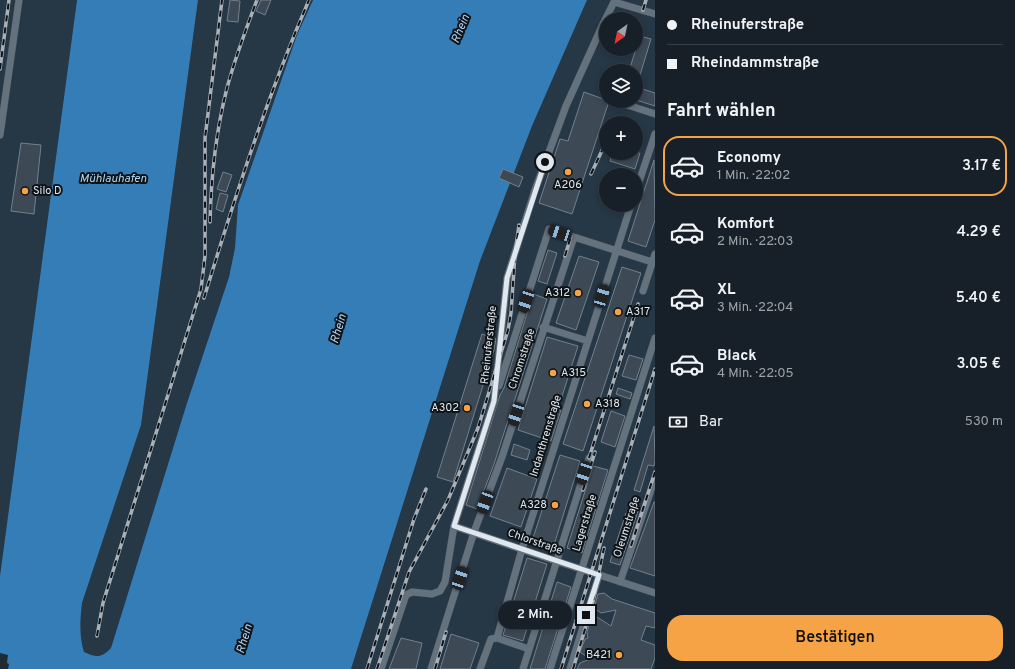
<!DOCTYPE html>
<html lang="de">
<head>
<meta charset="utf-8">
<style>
	body { margin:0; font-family:Overpass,sans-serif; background:#202830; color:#f1f3f6; height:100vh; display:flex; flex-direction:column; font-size:15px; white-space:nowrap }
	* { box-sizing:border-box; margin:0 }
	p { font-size:13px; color:#9ea3a8 }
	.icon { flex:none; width:22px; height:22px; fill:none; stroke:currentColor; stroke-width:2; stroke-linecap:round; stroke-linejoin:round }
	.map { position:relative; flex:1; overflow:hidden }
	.side { display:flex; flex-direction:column; background:#172028; width:360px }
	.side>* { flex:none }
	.hud { display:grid; align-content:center; height:88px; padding:0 12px; background:#172028 }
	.needle { width:26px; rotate:213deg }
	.controls { position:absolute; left:599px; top:12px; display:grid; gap:8px }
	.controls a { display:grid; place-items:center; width:44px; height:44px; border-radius:50%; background:#172028; box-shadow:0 2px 6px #0003,0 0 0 1px #363e45; font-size:20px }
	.end { position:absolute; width:18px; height:18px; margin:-9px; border:5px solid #e0e8ef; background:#111; box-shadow:0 0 0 2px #111 }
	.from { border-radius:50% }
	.bubble { position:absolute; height:28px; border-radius:14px; background:#172028; box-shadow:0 2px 6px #0003,0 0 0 1px #363e45; font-size:13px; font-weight:600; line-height:28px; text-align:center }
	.car { position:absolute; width:12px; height:24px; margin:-12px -6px; border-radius:5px; box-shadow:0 0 3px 1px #0007; background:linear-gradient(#222 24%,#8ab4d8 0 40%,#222 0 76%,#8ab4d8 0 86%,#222 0) }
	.hud b { display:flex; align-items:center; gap:14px; height:38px; font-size:15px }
	.hud b+b { border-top:1px solid #363e45 }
	.hud i { width:10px; height:10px; background:#f1f3f6 }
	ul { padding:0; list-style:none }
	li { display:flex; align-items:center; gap:12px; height:60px; margin:0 8px 6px; padding:0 4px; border:2px solid transparent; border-radius:16px }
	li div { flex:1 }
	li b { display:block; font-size:15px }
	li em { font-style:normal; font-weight:600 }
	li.selected { border-color:#f5a345 }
	li>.icon { width:36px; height:36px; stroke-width:1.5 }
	h2 { padding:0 12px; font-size:18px; line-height:48px }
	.pay { display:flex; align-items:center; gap:10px; height:44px; padding:0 12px; font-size:15px }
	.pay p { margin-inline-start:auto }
	.primary-button { display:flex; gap:8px; margin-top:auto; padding:8px 12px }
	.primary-button a { flex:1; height:46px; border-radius:16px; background:#f5a345; color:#111; font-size:16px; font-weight:600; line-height:46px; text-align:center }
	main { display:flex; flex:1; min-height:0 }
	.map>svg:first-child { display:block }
</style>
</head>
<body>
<main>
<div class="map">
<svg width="655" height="669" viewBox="0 0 655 669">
	<rect width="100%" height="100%" fill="#1f2b35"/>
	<path fill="#263745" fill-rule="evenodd" d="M0 0H77L0 576Z
		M198 0H313L297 35 235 248 229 277 187 403 111 648 104 655 94 657 84 652 80 639 79 625 82 603 141 425Z
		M587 0H655V669H351L480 261 532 126ZM606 19H636V49H606ZM606 71H636V101H606ZM606 123H636V153H606ZM606 175H636V205H606Z"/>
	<path fill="#357db7" d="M77 0H198L141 425 82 603C80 621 79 635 84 652 97 658 101 658 111 648L187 403 229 277 235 248 238 205 297 35 313 0H587L532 126 480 261 351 669H8L9 664 7 663 8 655 0 653V576Z"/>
	<path fill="#3d4955" stroke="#73818d" d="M230 0 240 1 238 22 227 21Z
		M261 0H271L265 15 256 11Z
		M640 36 651 39 637 85 636 71H629Z
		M636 87 655 93V106L636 100Z
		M584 92 609 101 572 214 539 203 560 139 568 141Z
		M21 143 41 145 34 214 11 211Z
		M613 153H640L635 169 610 161Z
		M654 160 655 220 646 247 628 241Z
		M503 169 523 177 519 187 499 178Z
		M223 172 232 175 226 192 217 189Z
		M220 193 228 195 223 212 216 209Z
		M548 250 557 253 547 284 538 281Z
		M579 256 599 262 576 330 556 323Z
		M622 267 641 273 583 451 563 444Z
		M533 294 547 299 494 464 477 509 466 505 500 395 504 388Z
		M482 334 496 339 494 350 453 482 437 477Z
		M547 337 578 346 558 409 561 410 551 441 518 430Z
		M629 355 643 359 636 380 622 376Z
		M618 388 632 393 630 399 616 394Z
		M611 411 625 416 615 447 601 442Z
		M654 426 655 461 654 466 648 465 640 492 634 490Z
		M514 444 530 450 527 460 511 455Z
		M560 455 580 461 554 545 533 538Z
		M593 466 608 470 582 553 567 548Z
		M507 468 537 479 521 527 490 516Z
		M654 502H655V576L630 568Z
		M630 509 638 511 620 565 610 562 626 513 628 514Z
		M527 558 547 564 523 641 503 635Z
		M557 582 571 587 545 669H530Z
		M604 593 612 599 655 613V628L646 626 641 640 655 645V658L651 669H577L580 663 590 659 580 652 585 639 588 638 587 632 591 619 597 617 611 626 616 610 601 613 594 608 598 594Z
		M451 634 479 643 470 669H440Z
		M401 638 422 643 416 669H389Z"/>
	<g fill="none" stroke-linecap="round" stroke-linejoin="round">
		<g stroke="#3c464f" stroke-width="8">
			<path id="street" d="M614 2 655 14
				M615 101 655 114
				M0 135 19 0
				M636 191 655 134
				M643 291 655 254
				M543 327 588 341
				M499 386 549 229 655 263
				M454 526 556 561 655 593
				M620 582 655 478
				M497 638 522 549 631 205
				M381 669 406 595 412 592 432 594 440 591 445 582 454 526 494 401 507 278 535 190 566 106 603 24 615 0
				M431 669 474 532 502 457 574 237
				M480 669 491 639 497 638 529 649
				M523 669 589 458
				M550 669 655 338
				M570 669 599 575"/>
		</g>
		<use href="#street" stroke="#64727e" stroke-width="7"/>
		<g stroke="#a8b1b9" stroke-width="3.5">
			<path id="rail" d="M643 10 646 0
				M0 69 9 0
				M591 174 606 142
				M210 222C211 178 216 131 227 88 235 58 246 29 257 0
				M565 256 571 236
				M204 298C235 197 267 97 309 0
				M589 458 638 304
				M583 490 595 452
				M631 546 655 472
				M97 636 103 603 201 289 205 256V138L222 0
				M367 669 414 519 426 489
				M377 669 409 572 448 500 478 428 508 330 511 313 515 254 519 225
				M435 669 446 632
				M561 669 655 369
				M573 669 592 606 604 548"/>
		</g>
		<use href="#rail" stroke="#0e1317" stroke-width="2" stroke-dasharray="6" stroke-linecap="butt"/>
	</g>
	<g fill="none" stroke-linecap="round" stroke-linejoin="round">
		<path stroke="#e0e8ef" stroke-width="5" d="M545 162 507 278 494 401 454 526 599 575 586 615"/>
	</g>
	<g fill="#f5a345" stroke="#0e1317" stroke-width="1.5">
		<circle cx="568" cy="172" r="4"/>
		<circle cx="25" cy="191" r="4"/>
		<circle cx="578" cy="293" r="4"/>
		<circle cx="618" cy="312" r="4"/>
		<circle cx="553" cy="373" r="4"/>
		<circle cx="587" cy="404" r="4"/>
		<circle cx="467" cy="408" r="4"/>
		<circle cx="555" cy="505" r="4"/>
		<circle cx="619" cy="655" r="4"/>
	</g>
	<g text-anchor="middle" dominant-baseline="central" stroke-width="4" stroke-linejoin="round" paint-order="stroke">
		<g font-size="11" fill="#e0e8ef" stroke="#0e1317" text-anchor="start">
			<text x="568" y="185" text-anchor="middle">A206</text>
			<text x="33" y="191">Silo D</text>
			<text x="570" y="293" text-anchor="end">A312</text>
			<text x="626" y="312">A317</text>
			<text x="561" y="373">A315</text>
			<text x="595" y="404">A318</text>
			<text x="459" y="408" text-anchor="end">A302</text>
			<text x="547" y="505" text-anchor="end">A328</text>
			<text x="611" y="655" text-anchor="end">B421</text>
		</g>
		<g font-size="11" fill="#e0e8ef" stroke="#0e1317">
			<text transform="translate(489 345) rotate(-84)">Rheinuferstraße</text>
			<text transform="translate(522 359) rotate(-72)">Chromstraße</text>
			<text transform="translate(546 436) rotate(-73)">Indanthrenstraße</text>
			<text transform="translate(585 523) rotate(-73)">Lagerstraße</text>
			<text transform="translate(627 527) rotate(-72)">Oleumstraße</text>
			<text transform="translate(535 542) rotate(19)">Chlorstraße</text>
		</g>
		<g font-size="12" font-style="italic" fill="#b1d4f4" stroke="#0e1317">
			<text transform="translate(461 29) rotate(-67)">Rhein</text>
			<text x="113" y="179">Mühlauhafen</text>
			<text transform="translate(339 329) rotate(-73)">Rhein</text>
			<text transform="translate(245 639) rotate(-73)">Rhein</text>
		</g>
	</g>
</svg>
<div class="controls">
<a><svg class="needle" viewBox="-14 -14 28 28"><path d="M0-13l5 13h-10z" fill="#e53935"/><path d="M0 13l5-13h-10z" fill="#9ea3a8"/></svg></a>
<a><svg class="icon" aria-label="layers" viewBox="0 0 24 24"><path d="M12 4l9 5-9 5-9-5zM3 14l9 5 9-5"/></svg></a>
<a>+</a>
<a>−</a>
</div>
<i class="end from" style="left:545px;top:162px"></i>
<i class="end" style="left:586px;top:615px"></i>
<div class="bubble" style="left:498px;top:601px;width:74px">2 Min.</div>
<i class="car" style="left:560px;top:233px;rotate:288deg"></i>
<i class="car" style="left:602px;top:296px;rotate:17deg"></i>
<i class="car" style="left:526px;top:301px;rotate:198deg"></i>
<i class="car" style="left:516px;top:414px;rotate:198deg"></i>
<i class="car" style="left:584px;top:473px;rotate:198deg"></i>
<i class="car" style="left:485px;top:502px;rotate:200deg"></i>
<i class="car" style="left:460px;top:578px;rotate:18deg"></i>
</div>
<section class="side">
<div class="hud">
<b><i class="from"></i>Rheinuferstraße</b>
<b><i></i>Rheindammstraße</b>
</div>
<h2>Fahrt wählen</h2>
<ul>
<li class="selected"><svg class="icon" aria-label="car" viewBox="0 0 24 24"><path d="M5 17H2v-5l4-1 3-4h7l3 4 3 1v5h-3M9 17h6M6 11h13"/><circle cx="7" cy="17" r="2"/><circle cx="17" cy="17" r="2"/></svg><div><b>Economy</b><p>1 Min. · 22:02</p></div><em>3.17 €</em></li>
<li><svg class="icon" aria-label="car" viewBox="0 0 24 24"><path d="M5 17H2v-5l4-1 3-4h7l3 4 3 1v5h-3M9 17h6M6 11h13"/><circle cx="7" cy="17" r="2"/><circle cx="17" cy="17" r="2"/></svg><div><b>Komfort</b><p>2 Min. · 22:03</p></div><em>4.29 €</em></li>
<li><svg class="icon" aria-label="car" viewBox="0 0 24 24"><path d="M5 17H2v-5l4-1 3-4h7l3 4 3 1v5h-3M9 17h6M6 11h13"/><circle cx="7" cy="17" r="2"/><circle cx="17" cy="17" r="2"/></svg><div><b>XL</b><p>3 Min. · 22:04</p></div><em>5.40 €</em></li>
<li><svg class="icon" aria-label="car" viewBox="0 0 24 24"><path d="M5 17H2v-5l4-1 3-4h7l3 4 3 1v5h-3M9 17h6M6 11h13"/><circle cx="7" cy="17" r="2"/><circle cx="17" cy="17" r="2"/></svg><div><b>Black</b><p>4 Min. · 22:05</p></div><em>3.05 €</em></li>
</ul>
<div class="pay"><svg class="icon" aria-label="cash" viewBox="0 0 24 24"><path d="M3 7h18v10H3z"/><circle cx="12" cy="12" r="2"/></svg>Bar<p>530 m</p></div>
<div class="primary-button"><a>Bestätigen</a></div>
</section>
</main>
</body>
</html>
